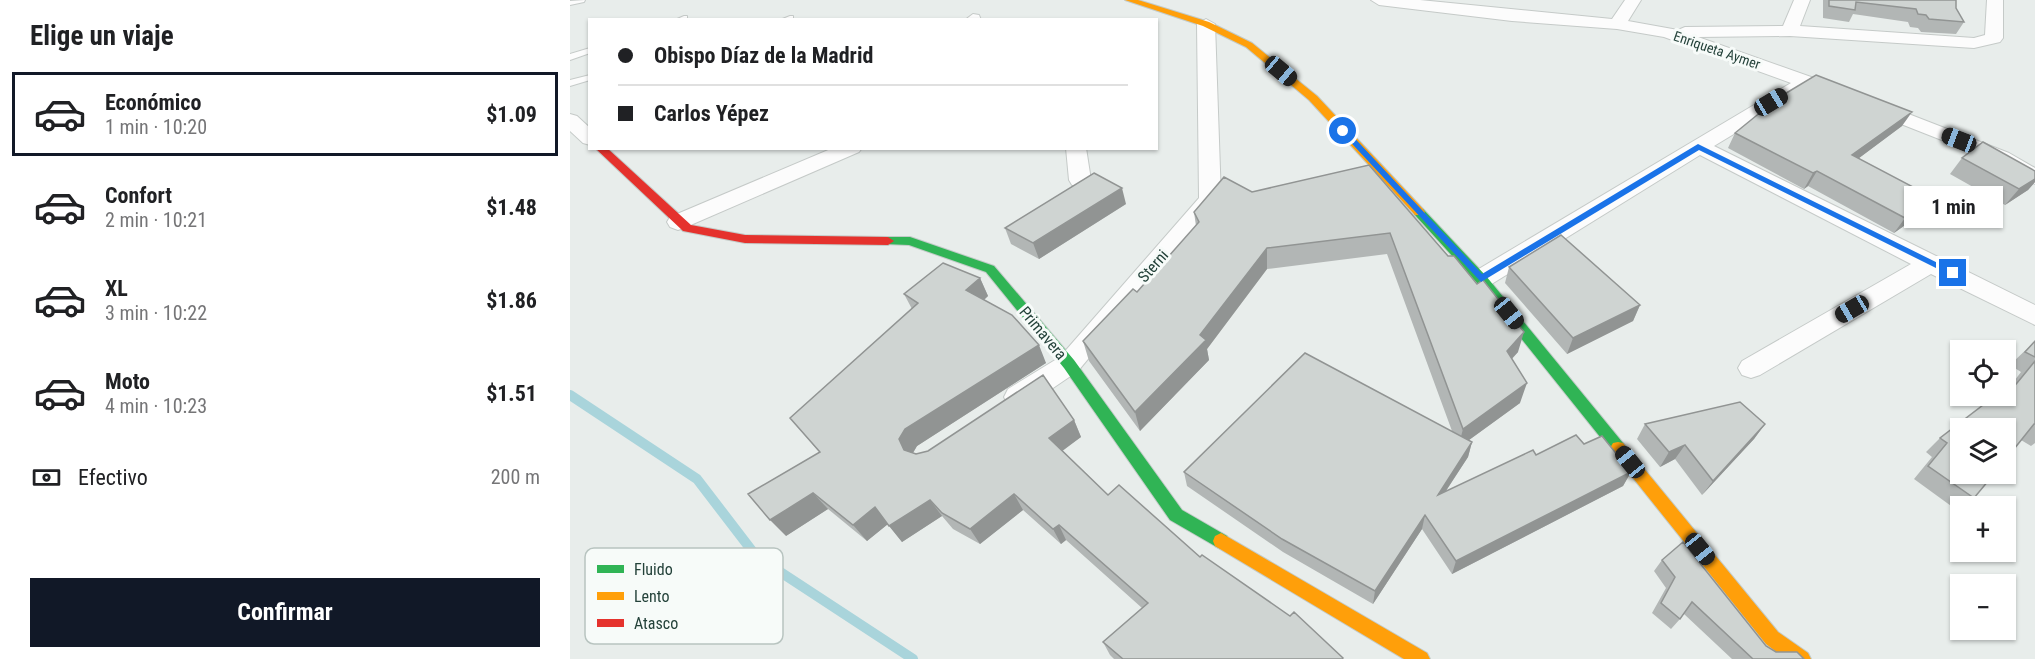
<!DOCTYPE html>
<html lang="es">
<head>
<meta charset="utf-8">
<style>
	body { margin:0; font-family:"Roboto Condensed",sans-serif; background:#f6f6f6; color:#202124; height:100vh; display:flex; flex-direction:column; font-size:22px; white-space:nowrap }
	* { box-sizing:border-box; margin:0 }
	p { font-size:20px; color:#757577 }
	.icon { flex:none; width:33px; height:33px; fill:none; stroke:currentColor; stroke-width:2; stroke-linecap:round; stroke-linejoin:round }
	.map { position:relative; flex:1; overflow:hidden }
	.details { display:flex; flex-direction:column; background:#fff; width:570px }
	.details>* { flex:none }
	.hud { position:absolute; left:18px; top:18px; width:570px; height:132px; border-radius:0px; box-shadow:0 2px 4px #0004; display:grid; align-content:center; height:132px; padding:0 30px; background:#fff }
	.fabs { position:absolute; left:1380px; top:340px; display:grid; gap:12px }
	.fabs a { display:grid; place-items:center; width:66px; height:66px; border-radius:0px; background:#fff; box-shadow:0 2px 4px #0004; font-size:30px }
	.end { position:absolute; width:27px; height:27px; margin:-14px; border:8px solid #1a73e8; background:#fff; box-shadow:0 0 0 3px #fff }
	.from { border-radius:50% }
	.bubble { position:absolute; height:42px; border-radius:0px; background:#fff; box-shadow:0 2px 4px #0004; font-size:20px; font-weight:700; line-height:42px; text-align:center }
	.car { position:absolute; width:18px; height:36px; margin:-18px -9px; border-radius:8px; box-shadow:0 0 4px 2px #0007; background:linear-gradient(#222 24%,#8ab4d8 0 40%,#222 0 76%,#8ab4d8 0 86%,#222 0) }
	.hud b { display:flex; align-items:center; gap:21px; height:57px; font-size:22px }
	.hud b+b { border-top:2px solid #e0e0e0 }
	.hud i { width:15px; height:15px; background:#202124 }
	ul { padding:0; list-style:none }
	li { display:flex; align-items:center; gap:18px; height:84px; margin:0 12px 9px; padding:0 18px; border:3px solid transparent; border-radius:0px }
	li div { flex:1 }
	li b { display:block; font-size:22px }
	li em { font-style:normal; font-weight:700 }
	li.selected { border-color:#111827 }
	li>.icon { width:54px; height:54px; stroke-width:1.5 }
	h2 { padding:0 30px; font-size:27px; line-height:72px }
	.pay { display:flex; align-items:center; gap:15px; height:66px; padding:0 30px; font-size:22px }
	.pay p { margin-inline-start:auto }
	.cta { display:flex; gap:12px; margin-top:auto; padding:12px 30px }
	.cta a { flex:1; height:69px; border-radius:0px; background:#111827; color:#fff; font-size:24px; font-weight:700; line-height:69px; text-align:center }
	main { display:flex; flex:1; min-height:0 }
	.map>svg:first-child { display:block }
</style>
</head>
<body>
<main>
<section class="details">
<h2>Elige un viaje</h2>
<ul>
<li class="selected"><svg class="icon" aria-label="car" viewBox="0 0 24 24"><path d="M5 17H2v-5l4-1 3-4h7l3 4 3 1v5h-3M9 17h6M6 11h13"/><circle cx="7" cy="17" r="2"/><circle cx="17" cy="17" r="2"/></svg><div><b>Económico</b><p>1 min · 10:20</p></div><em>$1.09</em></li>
<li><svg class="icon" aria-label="car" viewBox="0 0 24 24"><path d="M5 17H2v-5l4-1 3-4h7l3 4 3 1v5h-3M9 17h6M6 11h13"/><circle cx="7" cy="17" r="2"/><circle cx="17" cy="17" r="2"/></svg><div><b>Confort</b><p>2 min · 10:21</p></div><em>$1.48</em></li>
<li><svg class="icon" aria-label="car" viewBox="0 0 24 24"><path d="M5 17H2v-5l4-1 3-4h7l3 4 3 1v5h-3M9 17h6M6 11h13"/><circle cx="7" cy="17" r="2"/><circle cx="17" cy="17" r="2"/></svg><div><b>XL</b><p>3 min · 10:22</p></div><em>$1.86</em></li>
<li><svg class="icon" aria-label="car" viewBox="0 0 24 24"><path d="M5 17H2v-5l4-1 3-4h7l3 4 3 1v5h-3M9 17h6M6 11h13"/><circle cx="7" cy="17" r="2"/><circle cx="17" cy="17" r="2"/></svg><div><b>Moto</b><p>4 min · 10:23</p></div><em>$1.51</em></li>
</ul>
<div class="pay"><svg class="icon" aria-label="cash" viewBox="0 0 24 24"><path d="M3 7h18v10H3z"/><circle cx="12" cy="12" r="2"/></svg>Efectivo<p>200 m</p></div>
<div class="cta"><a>Confirmar</a></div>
</section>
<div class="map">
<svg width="1465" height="659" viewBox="0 0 1465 659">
	<rect width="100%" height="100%" fill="#e8edeb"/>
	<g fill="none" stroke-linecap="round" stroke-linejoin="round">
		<path stroke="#a9d4db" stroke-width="10" d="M0 395 127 479 186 556 343 659"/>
		<g stroke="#c5cac8" stroke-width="2">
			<path id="lane" d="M15 0 14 2 0 5V1Z
				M114 16H117V20H105Z
				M220 16H223V20H210Z
				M20 48V53L0 60V54Z
				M20 75V80L0 86V80Z"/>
		</g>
		<g stroke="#c5cac8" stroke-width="2">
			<path id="street" d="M801 0H850L1042 19 1055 0H1071L1058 21 1108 30 1115 27 1213 26 1224 0H1240L1230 26 1404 38 1415 35 1417 0H1433V38L1430 42 1404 48 1220 36 1128 37 1275 89 1277 93 1268 99 1238 89 1144 146 1465 305V325L1361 274 1190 375 1181 378 1172 375 1168 368 1172 361 1341 264 1130 155 920 285 911 288 902 285 899 279 902 273 1221 83 1094 37 1047 29 942 21 809 5Z
				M403 14 409 15 411 20H395Z
				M636 19 645 24 651 199 508 371 458 405 448 408 438 405 434 397 438 389 490 357 629 198 627 24Z
				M1305 101 1439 153 1465 168V184L1425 161 1298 111 1295 107Z
				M0 114 7 116 20 128V145L13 143 0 131Z
				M263 148H292L289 152 116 227 108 230 100 227 97 222 100 217Z
				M496 148H516L521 180 518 185H502L499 180Z"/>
		</g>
		<g stroke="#c3cbc8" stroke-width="2">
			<path id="fast" d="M849 208 853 209 916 276 1053 443 1056 448 1053 453 1048 454 1043 453 906 282 845 215 843 212Z
				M318 237H340L424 266 504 360 612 510 657 536 659 541 657 546 651 549 645 546 600 520 494 368 416 272 339 245 314 244 312 241Z"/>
		</g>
		<g stroke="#c3cbc8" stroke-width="2">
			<path id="slow" d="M555 0H568L639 22 682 43 747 96 853 209 855 212 853 215H845L739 100 676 47 633 26Z
				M1048 442 1053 443 1208 632 1238 653 1241 659H1216L1196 644 1043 453 1040 448 1043 443Z
				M651 533 857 653 860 659H834L645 546 643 541 645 536Z"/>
		</g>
		<g stroke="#c3cbc8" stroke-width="2">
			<path id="jam" d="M25 148H37L121 225 175 235 318 237 324 241 318 245 175 243 113 231Z"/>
		</g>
		<use href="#lane" fill="#fcfcfc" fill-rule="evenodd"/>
		<use href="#street" fill="#fcfcfc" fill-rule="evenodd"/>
		<use href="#fast" fill="#30b455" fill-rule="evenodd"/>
		<use href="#slow" fill="#ff9f0a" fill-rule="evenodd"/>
		<use href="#jam" fill="#e5322d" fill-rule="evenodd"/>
	</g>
	<path fill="#b2b6b5" d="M1253 0H1386V8L1394 22 1386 34 1351 32 1348 28 1340 27 1338 22 1283 14 1279 22 1253 18Z
		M1332 126 1289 158 1352 213 1324 233 1238 186 1234 189 1158 148 1165 133Z
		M1392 158 1465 171V182L1458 190 1435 205 1380 174Z
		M799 165 948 352 942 359 950 403 899 440 902 442 898 457 876 491 966 455 1014 444 1061 472 1053 486 882 574 852 529 803 604 713 552 617 486 614 472 882 431 817 254 697 269 637 349 639 360 570 431 519 361 513 341 567 292 626 226 624 212 682 192Z
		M556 204 469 259 441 244 435 228Z
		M939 267 1070 305 1063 321 997 354 935 283Z
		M410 278 418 296 414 300 476 363 347 446 343 453 346 454 504 420 511 437 492 450 538 495 630 557 773 659H544L540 655 533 642 572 608 496 540 491 544 453 510 410 544 383 529 372 516 332 542 318 524 297 541 258 509 216 536 249 452 220 418 342 309 334 294Z
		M1465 341V443L1461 446 1451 440 1404 498 1393 507H1390V509L1388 511 1344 479 1362 457 1356 452 1370 438 1426 402 1432 396H1436V392L1451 372 1440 365Z
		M1075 424H1195L1184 439 1132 495 1105 459 1090 467 1067 439Z
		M1092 560 1196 646 1206 652 1234 659H1162L1114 614 1110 619 1101 629 1082 613 1096 588 1084 571Z"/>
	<path fill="#919493" d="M1342 112 1332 126 1273 170 1282 155Z
		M1247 171 1238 186 1234 189 1243 173Z
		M1465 179V182L1458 190 1435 205 1449 189Z
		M552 188 556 204 469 259 463 243Z
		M1364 198 1352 213 1324 233 1335 218Z
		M697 248V269L637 349 639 360 570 431 565 412Z
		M410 278 418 296 404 309 396 290Z
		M1070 305 1063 321 997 354 1003 338Z
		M954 332 948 352 931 370 937 351Z
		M469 345 476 363 347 446 341 456 334 450 329 439 335 429Z
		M957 383 950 403 888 448 893 429Z
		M504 420 511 437 487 455 479 438Z
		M1195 424 1184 439 1132 495 1143 481Z
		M902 442 898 457 864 509 868 495Z
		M1115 445 1105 459 1090 467 1099 452Z
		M1061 472 1053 486 882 574 886 561Z
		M243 493 258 509 216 536 200 520Z
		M444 494 453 510 410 544 400 529Z
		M360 500 372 516 332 542 319 526Z
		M305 507 318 524 297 541 283 525Z
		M855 515 852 529 803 604 805 591Z
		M489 525 496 540 491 544 483 529Z"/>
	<path fill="#cfd4d2" stroke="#919493" stroke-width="1.5" d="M1259 0H1386V8L1394 22 1359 19 1356 15 1348 14 1346 9 1286 2 1285 10 1259 6Z
		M1246 75 1342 112 1282 155 1364 198 1335 218 1247 171 1243 173 1165 133 1208 98Z
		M1413 142 1465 171V179L1449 189 1392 158Z
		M799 165 878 256H884L907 284 913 280 954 332 937 351 957 383 893 429 820 233 697 248 630 335 636 340 565 412 513 341 563 289 567 292 629 222 624 212 654 177 682 192Z
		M524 173 552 188 463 243 435 228Z
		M991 235 1070 305 1003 338 939 267Z
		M373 263 410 278 396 290 442 315 469 345 335 429 329 439 334 450 346 454 358 451 473 375 504 420 479 438 538 495 549 485 630 557 632 555 720 616 724 612 773 658 772 659H553L533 642 578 603 489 525 483 529 444 494 400 529 372 513 360 500 319 526 305 507 283 525 243 493 200 520 178 494 250 452 220 418 348 303 334 294Z
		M1465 341V357L1455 352Z
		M735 353 902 442 868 495 963 450 966 455 1006 435 1014 444 1032 436 1061 472 886 561 855 515 805 591 712 539 614 472Z
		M1465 361V424H1464L1436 459V429H1390V474H1424L1404 498 1358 466 1377 443 1370 438 1421 399 1427 403 1434 396H1436V395L1447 383Z
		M1170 402 1195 424 1143 481 1115 445 1099 452 1075 424Z
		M1113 542 1196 646 1206 652H1227L1234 659H1183L1122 602 1110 619 1091 603 1105 577 1092 560Z"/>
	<path fill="#1a73e8" d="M771 129H776L912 274 1128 144 1388 273 1380 275 1129 150 911 282 771 132Z"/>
	<g text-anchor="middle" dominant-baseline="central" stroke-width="6" stroke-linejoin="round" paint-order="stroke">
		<g font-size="14" fill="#24423a" stroke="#f7fbf9">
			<text transform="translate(1147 50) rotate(19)">Enriqueta Aymer</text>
		</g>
		<g font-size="16" fill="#24423a" stroke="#f7fbf9">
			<text transform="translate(583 266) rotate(-49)">Sterni</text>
			<text transform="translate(473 333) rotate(50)">Primavera</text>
		</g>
	</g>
	<rect x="15" y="548" width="198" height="96" rx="9" fill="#f7fbf9" stroke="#b8c4c0" stroke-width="1.5"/>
	<rect x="27" y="565" width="27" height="8" fill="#30b455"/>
	<rect x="27" y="592" width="27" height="8" fill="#ff9f0a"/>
	<rect x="27" y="619" width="27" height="8" fill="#e5322d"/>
	<g font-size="16" fill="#24423a">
		<text x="64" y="575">Fluido</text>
		<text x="64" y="602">Lento</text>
		<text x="64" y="629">Atasco</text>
	</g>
</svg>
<div class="fabs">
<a><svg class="icon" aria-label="locate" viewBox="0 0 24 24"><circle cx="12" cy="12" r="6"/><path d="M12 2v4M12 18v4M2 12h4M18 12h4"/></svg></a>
<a><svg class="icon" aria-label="layers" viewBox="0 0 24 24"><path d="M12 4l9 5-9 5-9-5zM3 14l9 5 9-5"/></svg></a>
<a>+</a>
<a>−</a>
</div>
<i class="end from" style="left:773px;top:131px"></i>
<i class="end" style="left:1383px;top:273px"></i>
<div class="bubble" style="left:1334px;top:186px;width:99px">1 min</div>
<i class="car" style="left:711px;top:71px;rotate:130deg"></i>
<i class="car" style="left:1201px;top:102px;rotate:59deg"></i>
<i class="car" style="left:1389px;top:140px;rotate:291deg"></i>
<i class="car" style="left:1282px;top:309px;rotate:240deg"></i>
<i class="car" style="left:939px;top:313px;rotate:141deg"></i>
<i class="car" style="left:1060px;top:462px;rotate:321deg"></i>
<i class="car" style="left:1130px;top:549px;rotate:141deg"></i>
<div class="hud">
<b><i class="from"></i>Obispo Díaz de la Madrid</b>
<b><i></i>Carlos Yépez</b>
</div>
</div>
</main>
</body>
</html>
